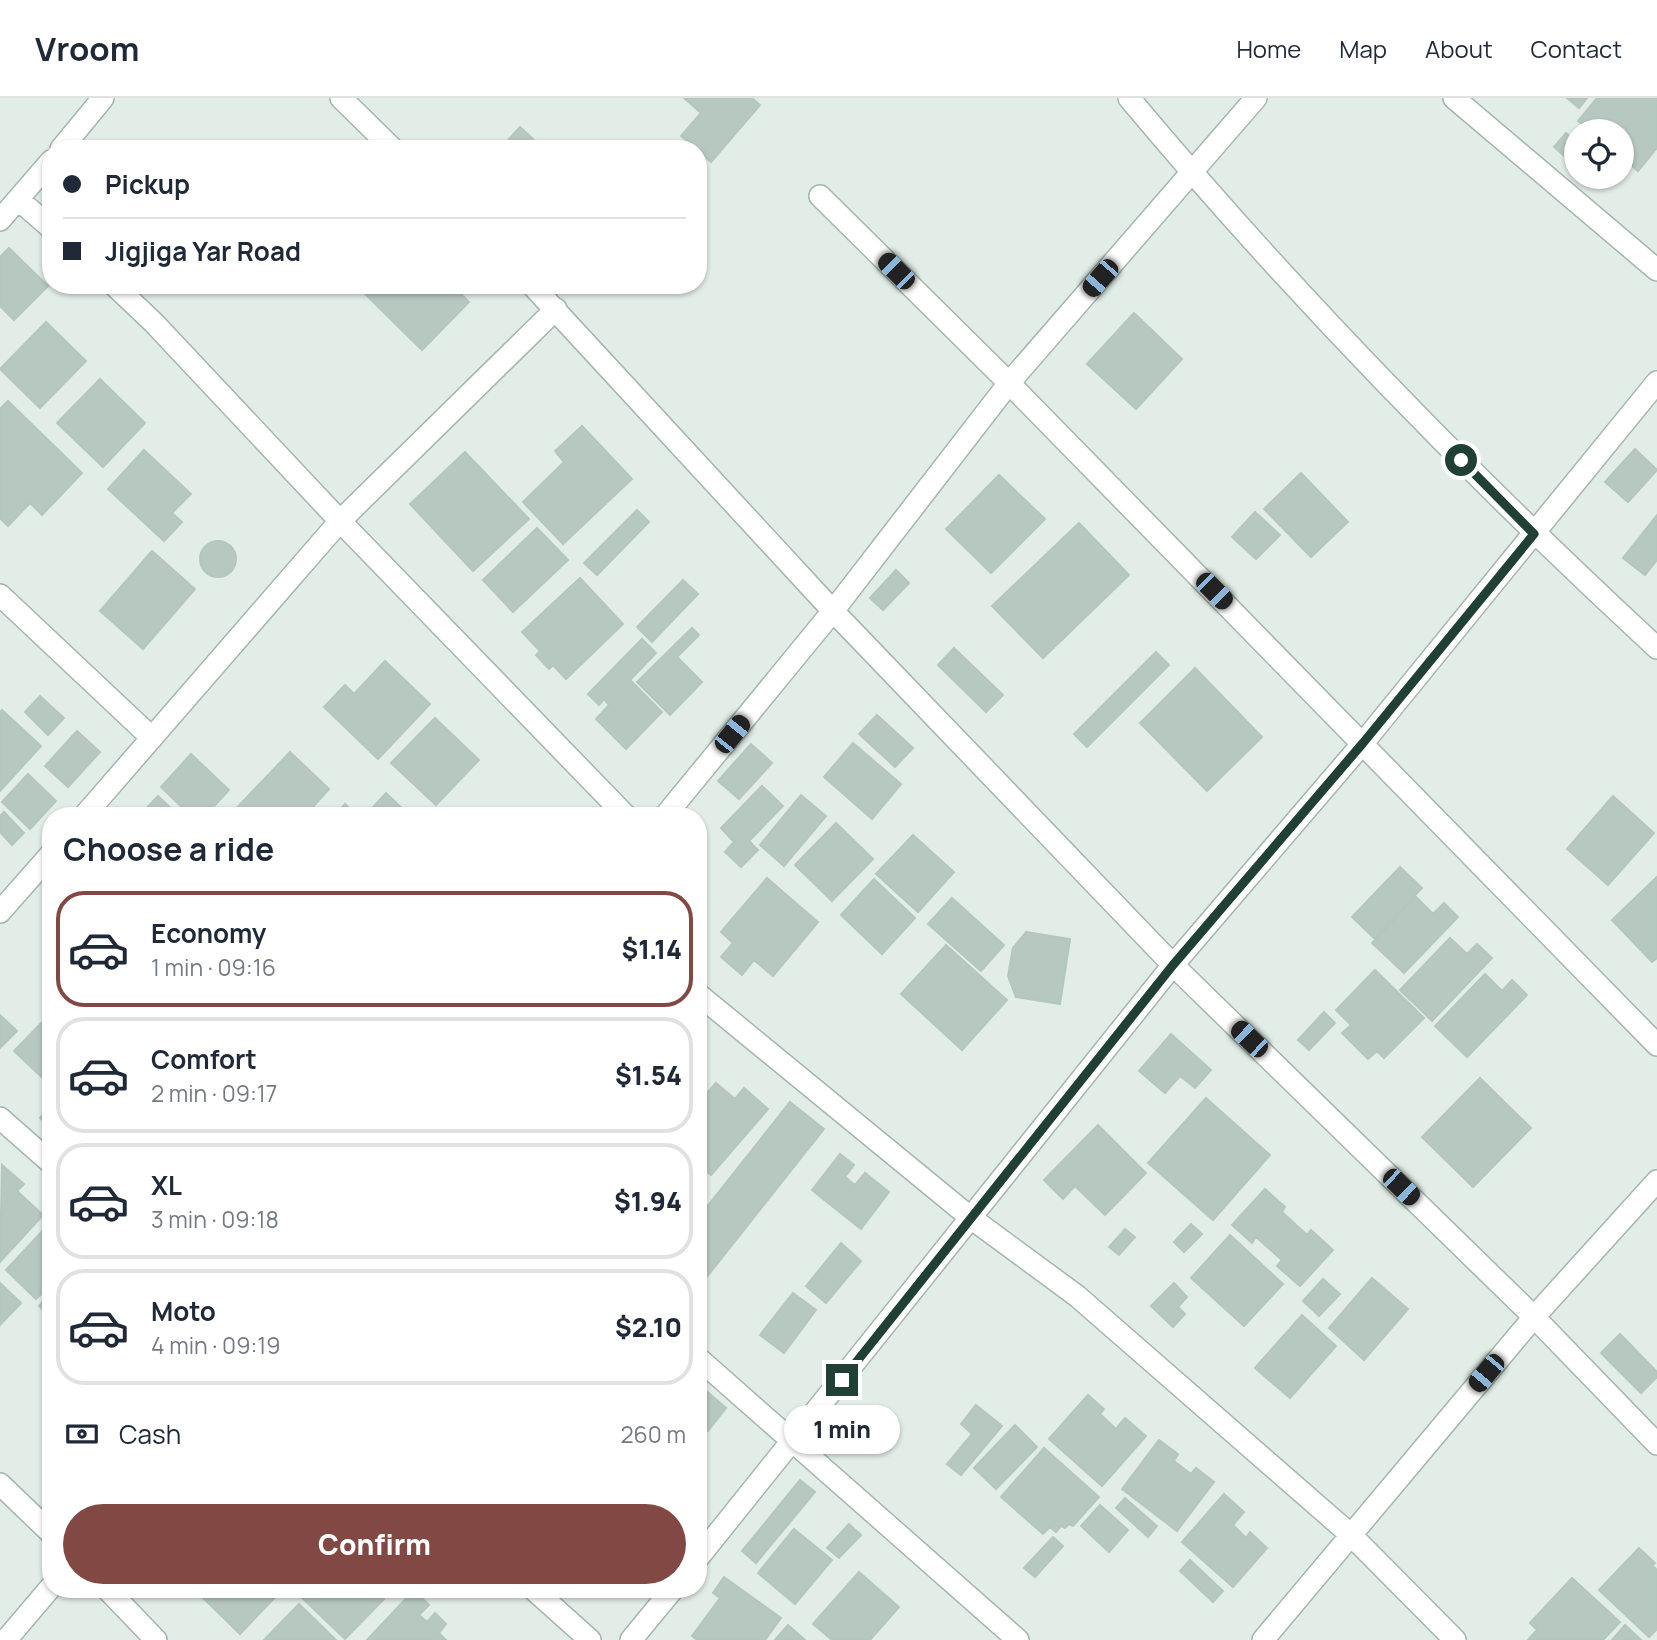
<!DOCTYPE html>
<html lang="en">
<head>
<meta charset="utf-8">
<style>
	body { margin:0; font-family:Manrope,sans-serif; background:#f2f2f3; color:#1f2937; height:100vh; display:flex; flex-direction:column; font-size:26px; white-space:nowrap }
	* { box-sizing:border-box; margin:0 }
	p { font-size:23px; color:#747a83 }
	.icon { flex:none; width:38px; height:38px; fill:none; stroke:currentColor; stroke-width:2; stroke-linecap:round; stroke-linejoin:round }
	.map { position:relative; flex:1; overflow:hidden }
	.sheet { position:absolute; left:42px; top:709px; width:665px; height:791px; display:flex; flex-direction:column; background:#fff; border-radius:28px; box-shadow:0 2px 5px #0004 }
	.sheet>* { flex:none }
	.hud { position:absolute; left:42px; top:42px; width:665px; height:154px; border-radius:28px; box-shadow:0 2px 5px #0004; display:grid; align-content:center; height:154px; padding:0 21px; background:#fff }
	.fabs { position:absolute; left:1564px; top:21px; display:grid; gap:14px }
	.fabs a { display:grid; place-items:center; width:70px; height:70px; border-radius:50%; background:#fff; box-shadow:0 2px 5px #0004; font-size:35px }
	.end { position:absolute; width:32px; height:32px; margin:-16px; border:9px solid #214035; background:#fff; box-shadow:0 0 0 4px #fff }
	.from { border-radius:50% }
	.bubble { position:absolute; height:49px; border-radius:24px; background:#fff; box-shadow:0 2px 5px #0004; font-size:23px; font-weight:800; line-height:49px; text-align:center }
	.car { position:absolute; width:21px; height:42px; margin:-21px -10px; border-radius:9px; box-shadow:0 0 5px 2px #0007; background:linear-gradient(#222 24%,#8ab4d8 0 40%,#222 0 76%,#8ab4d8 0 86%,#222 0) }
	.hud b { display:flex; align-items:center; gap:24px; height:66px; font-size:26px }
	.hud b+b { border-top:2px solid #e0e1e3 }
	.hud i { width:18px; height:18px; background:#1f2937 }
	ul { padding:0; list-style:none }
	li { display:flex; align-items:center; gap:21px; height:116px; margin:0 14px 10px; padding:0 7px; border:4px solid #e0e1e3; border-radius:28px }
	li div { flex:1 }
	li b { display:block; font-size:26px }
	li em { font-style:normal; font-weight:800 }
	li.active { border-color:#824944 }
	li>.icon { width:63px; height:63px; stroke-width:1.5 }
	h2 { padding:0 21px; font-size:32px; line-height:84px }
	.pay { display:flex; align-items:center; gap:18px; height:77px; padding:0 21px; font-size:26px }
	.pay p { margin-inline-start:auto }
	.cta { display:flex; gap:14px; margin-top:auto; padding:14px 21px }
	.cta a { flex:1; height:80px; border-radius:42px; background:#824944; color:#fff; font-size:28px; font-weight:800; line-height:80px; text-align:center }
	header { display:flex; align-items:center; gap:42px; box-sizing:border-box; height:98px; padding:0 35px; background:#fff; border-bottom:2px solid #e0e1e3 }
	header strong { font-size:33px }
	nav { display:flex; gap:38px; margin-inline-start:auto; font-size:24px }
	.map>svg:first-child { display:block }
</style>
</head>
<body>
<header>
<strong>Vroom</strong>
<nav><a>Home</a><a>Map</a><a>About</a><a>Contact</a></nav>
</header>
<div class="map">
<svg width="1657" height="1542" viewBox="0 0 1657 1542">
	<rect width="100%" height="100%" fill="#e2ede7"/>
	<path fill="#b7c8c0" stroke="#b4c7be" stroke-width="2" d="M684 0H752L760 7 711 64 681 38 701 15Z
		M1567 0H1587L1579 10Z
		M1597 0H1657V50L1638 73 1622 60V33H1591L1578 23Z
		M520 29 544 51H500Z
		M1566 35 1577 45V69L1554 49Z
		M9 150 48 188 14 222 0 208V159Z
		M364 187H452L469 204 422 252 360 191Z
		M1134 215 1182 261 1136 311 1087 266Z
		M46 224 86 263 40 310 0 271Z
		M100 281 145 325 103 369 57 325Z
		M8 303 82 375 42 417 30 405 8 428 0 420V311Z
		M582 328 632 381 563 446 523 404 564 364 555 353Z
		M1635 351 1657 372 1628 404 1605 384Z
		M144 352 191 396 172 415 182 424 164 443 108 391Z
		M465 354 529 421 473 473 410 406Z
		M1301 375 1348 424 1311 459 1264 411Z
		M999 377 1045 421 991 475 946 431Z
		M637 412 649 424 597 477 584 465Z
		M1255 414 1280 437 1256 461 1232 439Z
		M1657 417V462L1645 477 1623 460Z
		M1079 425 1129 477 1043 560 992 508Z
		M537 430 568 462 513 514 483 482Z
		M200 461a18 18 0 1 1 36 0a18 18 0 1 1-36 0Z
		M152 453 195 491 143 551 100 513Z
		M896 472 909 485 883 512 870 500Z
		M580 480 623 526 566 581 553 567 549 571 536 557 540 553 522 534Z
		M683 482 698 496 652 544 637 529Z
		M692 530 699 537 677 559 702 584 670 617 637 584Z
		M642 541 656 555 630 582 662 614 626 651 596 621 609 607 604 601 599 607 588 596Z
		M954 550 1003 597 986 614 938 567Z
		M1156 554 1169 567 1087 649 1074 636Z
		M385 563 430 606 378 661 324 609 345 587 354 596Z
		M1195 570 1262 639 1207 693 1140 625Z
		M40 598 64 620 48 637 25 614Z
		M2 612 41 648 0 693V614Z
		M877 617 913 650 895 669 859 636Z
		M435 620 479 662 436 707 391 665Z
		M77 633 100 654 68 689 45 668Z
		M853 645 901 686 872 721 824 679Z
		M751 646 772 665 739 701 718 683Z
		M290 654 329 691 305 718H229Z
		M191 656 229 692 205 718H191L161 689Z
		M28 676 56 703 30 731 2 704Z
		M762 688 783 708 749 743 758 752 741 769 725 754 734 744 721 730Z
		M386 695 410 718H365Z
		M801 697 826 718 784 768 760 747Z
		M158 698 179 718H139Z
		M1613 698 1654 735 1608 787 1567 751Z
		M345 706 357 718H334Z
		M4 714 24 735 12 747 0 734V718Z
		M836 725 873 761 832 803 795 767Z
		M913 737 954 774 918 814 876 776Z
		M1400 769 1422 790 1374 840 1352 819Z
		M1657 779V860L1652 864 1612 822Z
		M767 780 818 824 773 878 754 862 742 877 721 859 733 845 721 834Z
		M874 781 915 820 882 856 841 817Z
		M1416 799 1433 816 1444 805 1458 819 1404 875 1372 845Z
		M952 800 1004 847 981 873 928 826Z
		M1026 834 1070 841 1060 906 1016 899 1008 878 1013 850Z
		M1450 840 1467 856 1477 846 1492 860 1432 923 1400 892Z
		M946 847 1007 902 962 952 901 896Z
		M1375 872 1424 920 1384 960 1377 953 1368 961 1342 935 1351 927 1336 912Z
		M1485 876 1502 893 1512 882 1527 897 1467 959 1435 928Z
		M1324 914 1335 925 1309 952 1298 942Z
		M51 915V988L14 953Z
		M0 917 17 933 0 950Z
		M1171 936 1211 972 1195 990 1180 978 1165 995 1139 973Z
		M1480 980 1531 1030 1473 1089 1422 1039Z
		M716 985 735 1001 744 990 768 1011 711 1077 698 1066V1005Z
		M1206 1000 1270 1057 1213 1122 1148 1065Z
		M790 1004 824 1031 698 1190V1120Z
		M51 1008V1031L40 1020Z
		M1098 1027 1146 1075 1105 1117 1075 1088 1063 1101 1044 1082Z
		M840 1056 854 1067 845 1079 855 1087 865 1075 889 1094 861 1131 812 1092Z
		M2 1067 24 1086 17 1093 43 1117 0 1164Z
		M1265 1091 1285 1109 1282 1114 1307 1137 1311 1132 1333 1152 1300 1188 1277 1168 1282 1162 1256 1139 1252 1145 1232 1127Z
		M1191 1126 1202 1136 1184 1154 1174 1144Z
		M48 1127 51 1186 36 1201 6 1172Z
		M1125 1131 1135 1139 1119 1157 1109 1149Z
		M1230 1137 1283 1186 1244 1228 1191 1180Z
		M841 1145 861 1163 826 1205 806 1188Z
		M1372 1180 1408 1211 1364 1262 1329 1230Z
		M1323 1181 1340 1196 1319 1218 1303 1203Z
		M0 1185 21 1205 0 1227Z
		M1174 1185 1187 1199 1178 1209 1185 1216 1173 1229 1151 1208Z
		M51 1195V1219L39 1208Z
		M793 1195 816 1212 784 1255 760 1237Z
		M1302 1217 1336 1248 1290 1300 1255 1270Z
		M1620 1236 1657 1274V1279L1641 1295 1601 1255Z
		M698 1286 726 1310 708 1333 698 1325Z
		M1088 1297 1104 1311 1100 1316 1116 1331 1125 1320 1146 1338 1102 1388 1049 1341Z
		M976 1307 1002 1328 961 1377 947 1366 972 1336 961 1326Z
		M1015 1327 1037 1349 996 1391 974 1370Z
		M1159 1342 1178 1356 1174 1363 1191 1376 1196 1370 1214 1384 1177 1433 1122 1391Z
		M1044 1350 1099 1399 1073 1428 1069 1426 1065 1430 1061 1428 1056 1434 1050 1429 1043 1436 1001 1399Z
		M800 1382 815 1394 756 1465 742 1453Z
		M1224 1396 1244 1414 1233 1427 1246 1440 1250 1434 1267 1450 1233 1489 1182 1444Z
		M1125 1400 1157 1428 1148 1439 1116 1410Z
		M1100 1407 1128 1432 1109 1454 1081 1428Z
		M849 1426 861 1437 839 1460 827 1450Z
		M794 1431 832 1462 795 1506 758 1475Z
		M1053 1439 1063 1448 1035 1479 1024 1470Z
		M1639 1450 1655 1465 1652 1467 1657 1472V1531L1649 1539 1599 1492Z
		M1190 1462 1223 1493 1213 1504 1180 1473Z
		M859 1474 899 1509 870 1542H832L813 1526Z
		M724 1479 781 1520 765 1542H697L692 1538 720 1500 713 1495Z
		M1572 1480 1620 1524 1603 1542H1528L1537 1532 1530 1525Z
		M194 1491H283L240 1536Z
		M303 1491H374L384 1501 345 1541 298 1496Z
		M414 1492 429 1507 419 1517 427 1524 435 1515 446 1526 439 1535 446 1542H367Z
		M299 1506 336 1542H264Z
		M788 1527 805 1542H775Z
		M1625 1527 1641 1542H1612Z"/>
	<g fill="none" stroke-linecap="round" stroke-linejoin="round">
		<g stroke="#a4b6ae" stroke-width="24">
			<path id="minor" d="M341 0 393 51
				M1129 0C1292 195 1471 378 1657 550
				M1454 0 1657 172
				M61 51 103 0
				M820 98 1009 285 1657 947
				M19 102 51 130
				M0 122 51 63
				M114 187 154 225 340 423 626 718
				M532 187 833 513 1173 867 1534 1219 1657 1346
				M0 497 152 640
				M84 718 340 423 556 211
				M665 718 833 513 1009 285 1256 0
				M0 814 51 756
				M698 896 971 1120 1077 1198 1351 1437 1455 1542
				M0 1020 51 1065
				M698 1260 1018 1542
				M0 1386 51 1435
				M698 1460 1173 867 1363 645 1657 284
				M107 1491 156 1542
				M533 1491 590 1542
				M6 1542 51 1489
				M631 1542 673 1491
				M1263 1542 1534 1219 1657 1083"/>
		</g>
		<use href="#minor" stroke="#fff" stroke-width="21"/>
	</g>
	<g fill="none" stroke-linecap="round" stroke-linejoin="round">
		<path stroke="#214035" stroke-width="9" d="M842 1282 1173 867 1363 645 1534 436 1461 362"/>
	</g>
</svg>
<div class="fabs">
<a><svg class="icon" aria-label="locate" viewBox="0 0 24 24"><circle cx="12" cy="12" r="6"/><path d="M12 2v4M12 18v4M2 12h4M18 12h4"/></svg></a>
</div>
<i class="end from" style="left:1461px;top:362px"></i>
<i class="end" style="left:842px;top:1282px"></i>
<div class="bubble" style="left:784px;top:1307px;width:116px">1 min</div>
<i class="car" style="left:896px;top:173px;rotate:315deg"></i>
<i class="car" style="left:1100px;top:180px;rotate:221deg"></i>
<i class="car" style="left:1214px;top:493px;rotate:135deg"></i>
<i class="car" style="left:732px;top:636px;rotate:39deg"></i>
<i class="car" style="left:1249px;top:941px;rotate:314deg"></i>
<i class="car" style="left:1401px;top:1089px;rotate:134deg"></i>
<i class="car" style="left:1486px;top:1275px;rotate:220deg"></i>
<div class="hud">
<b><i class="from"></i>Pickup</b>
<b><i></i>Jigjiga Yar Road</b>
</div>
<section class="sheet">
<h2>Choose a ride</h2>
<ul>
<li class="active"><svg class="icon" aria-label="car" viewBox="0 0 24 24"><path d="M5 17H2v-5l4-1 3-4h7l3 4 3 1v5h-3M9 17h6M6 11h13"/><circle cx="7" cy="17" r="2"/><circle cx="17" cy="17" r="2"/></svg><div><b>Economy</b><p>1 min · 09:16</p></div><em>$1.14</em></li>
<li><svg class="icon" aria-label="car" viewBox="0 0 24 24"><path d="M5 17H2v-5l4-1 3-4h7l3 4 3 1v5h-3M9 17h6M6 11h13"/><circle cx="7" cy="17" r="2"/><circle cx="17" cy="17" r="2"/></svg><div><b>Comfort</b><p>2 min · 09:17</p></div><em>$1.54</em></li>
<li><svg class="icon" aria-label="car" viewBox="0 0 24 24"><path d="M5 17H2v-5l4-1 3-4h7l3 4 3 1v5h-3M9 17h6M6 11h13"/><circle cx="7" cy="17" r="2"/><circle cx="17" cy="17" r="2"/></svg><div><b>XL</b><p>3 min · 09:18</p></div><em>$1.94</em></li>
<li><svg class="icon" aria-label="car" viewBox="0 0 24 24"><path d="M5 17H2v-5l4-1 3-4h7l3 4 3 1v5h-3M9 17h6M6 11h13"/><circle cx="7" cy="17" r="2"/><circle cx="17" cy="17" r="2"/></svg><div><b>Moto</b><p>4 min · 09:19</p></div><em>$2.10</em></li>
</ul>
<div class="pay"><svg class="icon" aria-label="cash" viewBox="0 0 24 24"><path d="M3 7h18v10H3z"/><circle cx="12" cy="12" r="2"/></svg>Cash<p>260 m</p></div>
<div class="cta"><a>Confirm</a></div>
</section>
</div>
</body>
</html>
